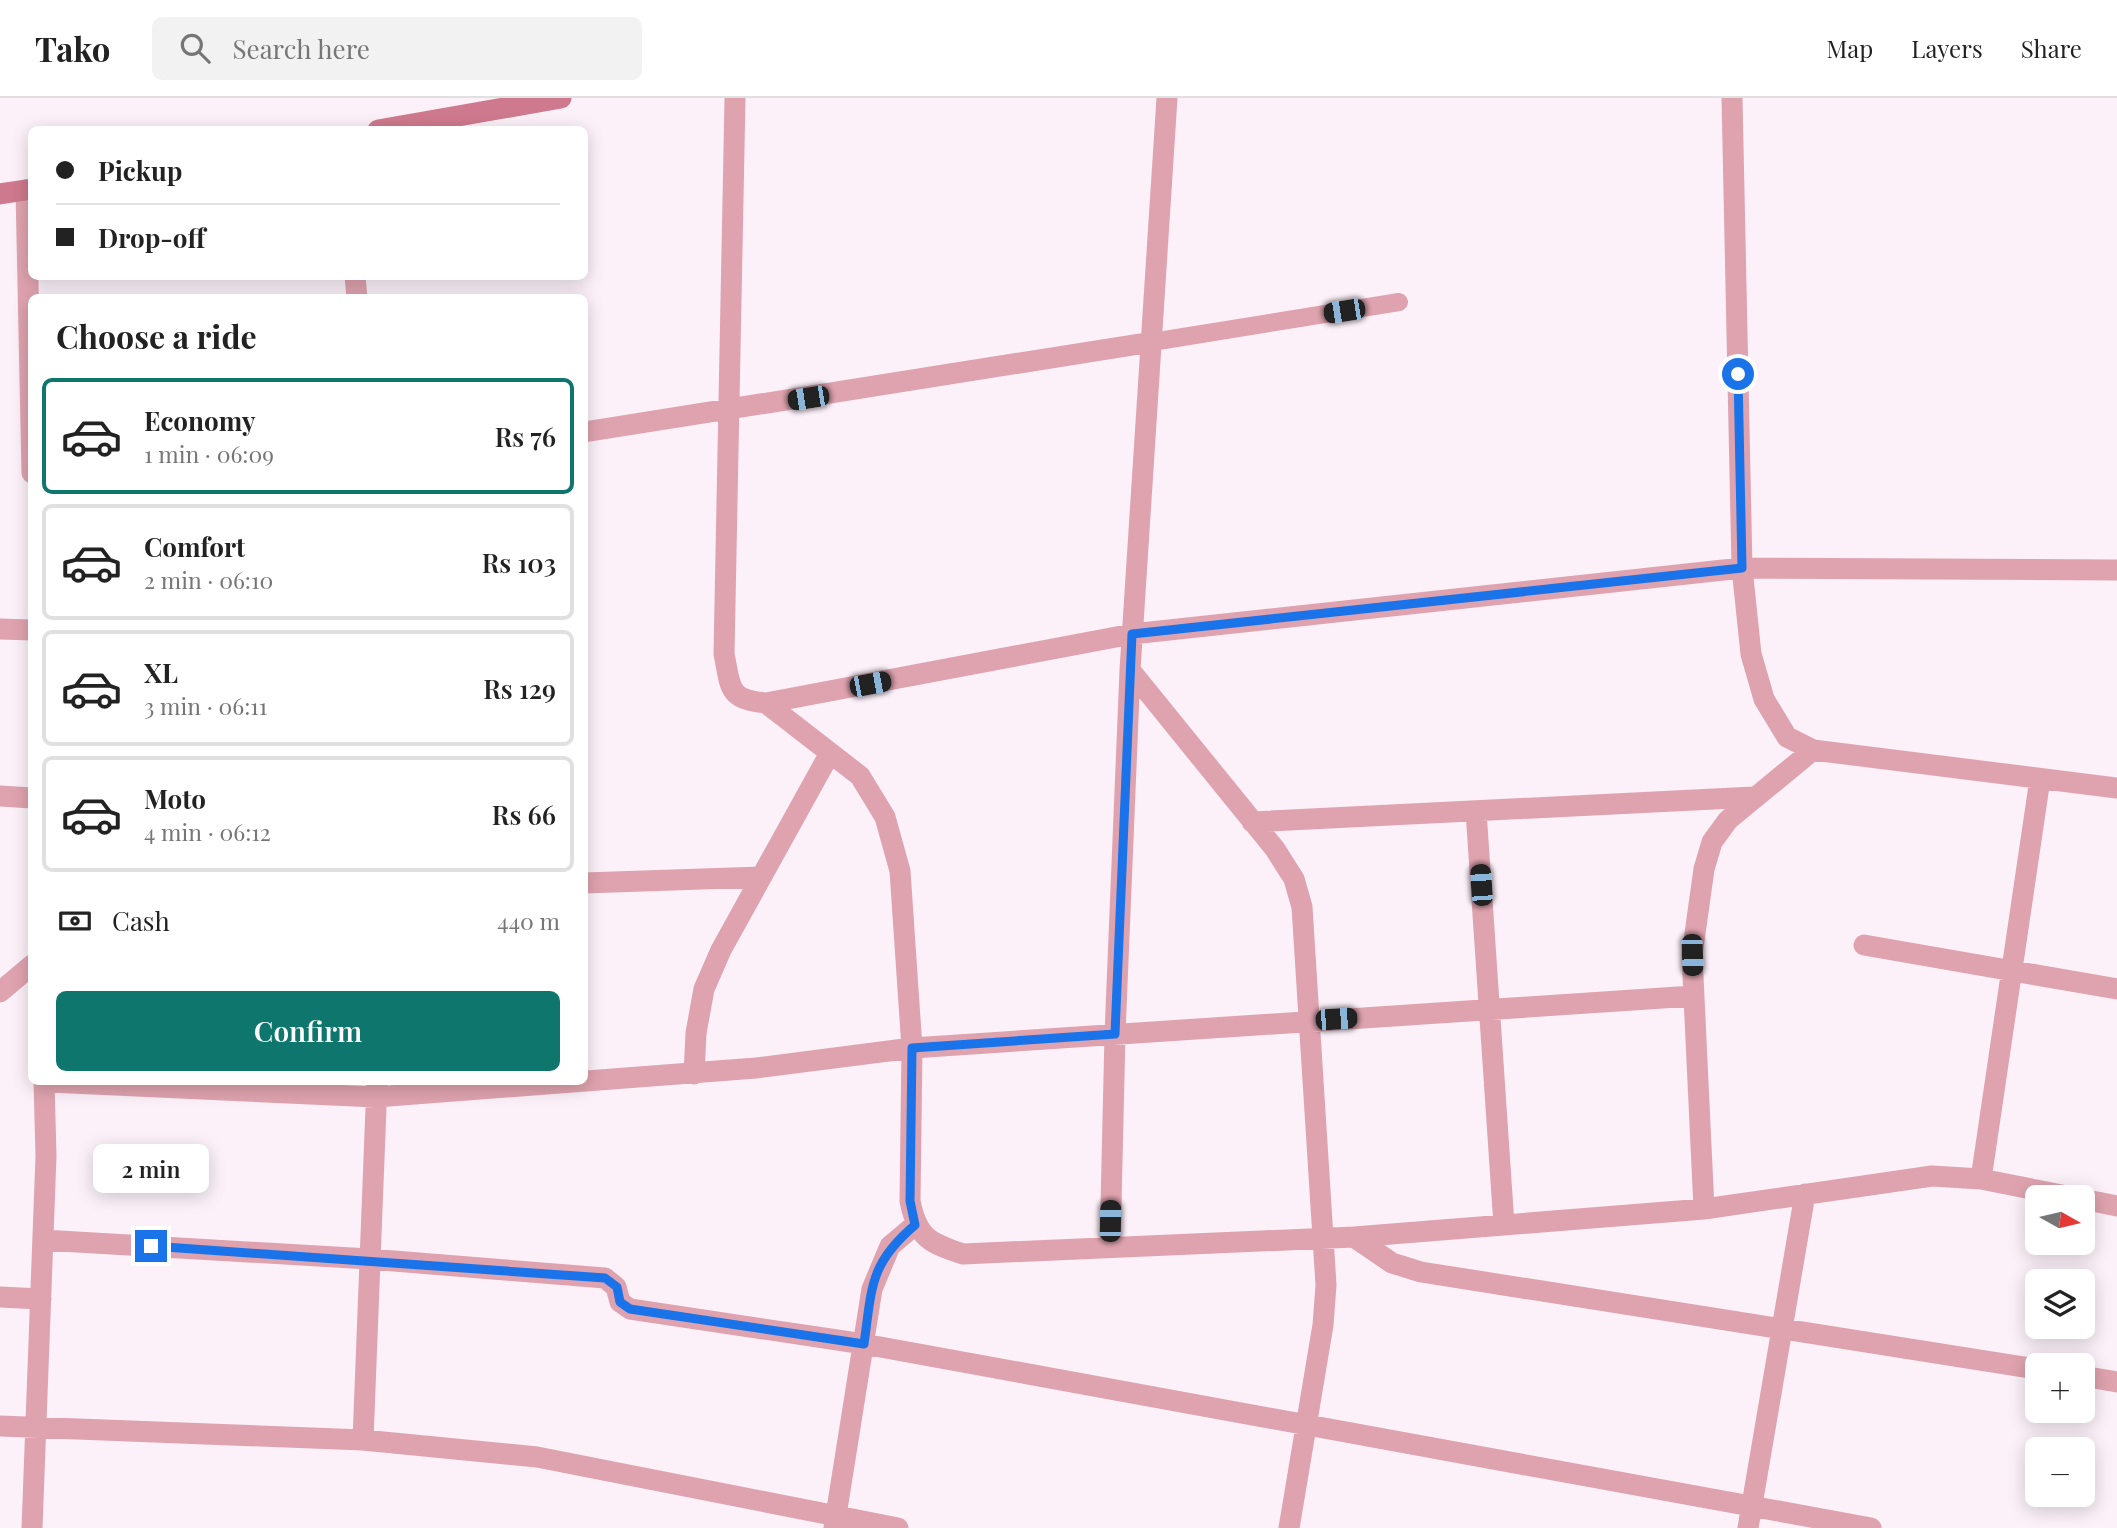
<!DOCTYPE html>
<html lang="en">
<head>
<meta charset="utf-8">
<style>
	body { margin:0; font-family:"Playfair Display",serif; background:#f2f2f2; color:#222; height:100vh; display:flex; flex-direction:column; font-size:26px; white-space:nowrap }
	* { box-sizing:border-box; margin:0 }
	p { font-size:23px; color:#767676 }
	.icon { flex:none; width:38px; height:38px; fill:none; stroke:currentColor; stroke-width:2; stroke-linecap:round; stroke-linejoin:round }
	.map { position:relative; flex:1; overflow:hidden }
	.sheet { position:absolute; left:28px; top:196px; width:560px; height:791px; display:flex; flex-direction:column; background:#fff; border-radius:10px; box-shadow:0 4px 18px #0003 }
	.sheet>* { flex:none }
	.top-card { position:absolute; left:28px; top:28px; width:560px; height:154px; border-radius:10px; box-shadow:0 4px 18px #0003; display:grid; align-content:center; height:154px; padding:0 28px; background:#fff }
	.needle { width:46px; rotate:98deg }
	.fabs { position:absolute; left:2025px; top:1087px; display:grid; gap:14px }
	.fabs a { display:grid; place-items:center; width:70px; height:70px; border-radius:10px; background:#fff; box-shadow:0 4px 18px #0003; font-size:35px }
	.end { position:absolute; width:32px; height:32px; margin:-16px; border:9px solid #1a73e8; background:#fff; box-shadow:0 0 0 4px #fff }
	.from { border-radius:50% }
	.bubble { position:absolute; height:49px; border-radius:10px; background:#fff; box-shadow:0 4px 18px #0003; font-size:23px; font-weight:600; line-height:49px; text-align:center }
	.car { position:absolute; width:21px; height:42px; margin:-21px -10px; border-radius:9px; box-shadow:0 0 5px 2px #0007; background:linear-gradient(#222 24%,#8ab4d8 0 40%,#222 0 76%,#8ab4d8 0 86%,#222 0) }
	.top-card b { display:flex; align-items:center; gap:24px; height:66px; font-size:26px }
	.top-card b+b { border-top:2px solid #e0e0e0 }
	.top-card i { width:18px; height:18px; background:#222 }
	ul { padding:0; list-style:none }
	li { display:flex; align-items:center; gap:21px; height:116px; margin:0 14px 10px; padding:0 14px; border:4px solid #e0e0e0; border-radius:10px }
	li div { flex:1 }
	li b { display:block; font-size:26px }
	li em { font-style:normal; font-weight:600 }
	li.current { border-color:#0f766e }
	li>.icon { width:63px; height:63px; stroke-width:1.5 }
	h2 { padding:0 28px; font-size:32px; line-height:84px }
	.pay { display:flex; align-items:center; gap:18px; height:77px; padding:0 28px; font-size:26px }
	.pay p { margin-inline-start:auto }
	.cta { display:flex; gap:14px; margin-top:auto; padding:14px 28px }
	.cta a { flex:1; height:80px; border-radius:10px; background:#0f766e; color:#fff; font-size:28px; font-weight:600; line-height:80px; text-align:center }
	header { display:flex; align-items:center; gap:42px; box-sizing:border-box; height:98px; padding:0 35px; background:#fff; border-bottom:2px solid #e0e0e0 }
	header strong { font-size:33px }
	nav { display:flex; gap:38px; margin-inline-start:auto; font-size:24px }
	.search { width:490px; height:63px; background:#f2f2f2; display:flex; align-items:center; gap:18px; box-sizing:border-box; padding:0 24px; border-radius:10px; color:#767676; font-size:26px }
	.map>svg:first-child { display:block }
</style>
</head>
<body>
<header>
<strong>Tako</strong>
<div class="search"><svg class="icon" aria-label="search" viewBox="0 0 24 24"><circle cx="10" cy="10" r="6"/><path d="M15 15l6 6"/></svg>Search here</div>
<nav><a>Map</a><a>Layers</a><a>Share</a></nav>
</header>
<div class="map">
<svg width="2117" height="1430" viewBox="0 0 2117 1430">
	<rect width="100%" height="100%" fill="#fcf1f9"/>
	<g fill="none" stroke-linecap="round" stroke-linejoin="round">
		<path stroke="#dfa3af" stroke-width="18" d="M1152 244 1399 204"/>
		<path stroke="#dfa3af" stroke-width="21" d="M735 0 724 556C731 589 727 602 766 605L1132 536 1742 470 2117 472
			M1732 0 1742 470 1751 556 1764 601 1787 639 1813 652 2117 690
			M26 92 32 375
			M355 178 357 200
			M584 334 1152 244
			M0 531 32 532
			M1130 572 1275 751 1294 781 1302 809 1326 1187 1323 1227 1289 1430
			M766 605 860 678 885 719 900 773 912 950 910 1103C917 1139 929 1145 963 1156L1354 1139 1704 1111 1932 1078 1981 1081 2072 1099
			M0 698 32 700
			M1476 713 1504 1127
			M1252 724 1754 699
			M584 785 761 779
			M1864 847 2117 891
			M0 894 32 867
			M694 976 696 935 704 891 721 852 830 655
			M49 984 376 999 756 970 912 950 1693 898
			M1981 1081 2040 681
			M2082 1101 2117 1108
			M1704 1111 1692 857 1704 771 1712 744 1728 722 1813 652
			M1354 1139 1392 1165 1421 1174 2037 1271
			M43 1142 369 1161 605 1180 616 1189 620 1204 630 1211 864 1246 1871 1430
			M1110 1149 1115 936 1130 572 1167 0
			M0 1199 41 1201
			M2082 1278 2117 1284
			M0 1328 363 1342 537 1359 898 1430
			M363 1342 377 984
			M32 1430 46 1058 44 984
			M834 1430 872 1191 890 1148 915 1127
			M1748 1430 1805 1096"/>
		<path stroke="#cf798e" stroke-width="21" d="M378 32 561 0
			M0 96 32 91"/>
	</g>
	<g fill="none" stroke-linecap="round" stroke-linejoin="round">
		<path stroke="#1a73e8" stroke-width="9" d="M151 1148 605 1180 617 1189 620 1204 630 1211 864 1246C872 1190 869 1166 915 1127L910 1103 912 950 1115 936 1132 536 1742 470 1738 276"/>
	</g>
</svg>
<div class="fabs">
<a><svg class="needle" viewBox="-14 -14 28 28"><path d="M0-13l5 13h-10z" fill="#e53935"/><path d="M0 13l5-13h-10z" fill="#767676"/></svg></a>
<a><svg class="icon" aria-label="layers" viewBox="0 0 24 24"><path d="M12 4l9 5-9 5-9-5zM3 14l9 5 9-5"/></svg></a>
<a>+</a>
<a>−</a>
</div>
<i class="end from" style="left:1738px;top:276px"></i>
<i class="end" style="left:151px;top:1148px"></i>
<div class="bubble" style="left:93px;top:1046px;width:116px">2 min</div>
<i class="car" style="left:1344px;top:213px;rotate:261deg"></i>
<i class="car" style="left:808px;top:300px;rotate:261deg"></i>
<i class="car" style="left:870px;top:586px;rotate:79deg"></i>
<i class="car" style="left:1481px;top:787px;rotate:356deg"></i>
<i class="car" style="left:1692px;top:857px;rotate:178deg"></i>
<i class="car" style="left:1336px;top:921px;rotate:86deg"></i>
<i class="car" style="left:1110px;top:1123px;rotate:1deg"></i>
<div class="top-card">
<b><i class="from"></i>Pickup</b>
<b><i></i>Drop-off</b>
</div>
<section class="sheet">
<h2>Choose a ride</h2>
<ul>
<li class="current"><svg class="icon" aria-label="car" viewBox="0 0 24 24"><path d="M5 17H2v-5l4-1 3-4h7l3 4 3 1v5h-3M9 17h6M6 11h13"/><circle cx="7" cy="17" r="2"/><circle cx="17" cy="17" r="2"/></svg><div><b>Economy</b><p>1 min · 06:09</p></div><em>Rs 76</em></li>
<li><svg class="icon" aria-label="car" viewBox="0 0 24 24"><path d="M5 17H2v-5l4-1 3-4h7l3 4 3 1v5h-3M9 17h6M6 11h13"/><circle cx="7" cy="17" r="2"/><circle cx="17" cy="17" r="2"/></svg><div><b>Comfort</b><p>2 min · 06:10</p></div><em>Rs 103</em></li>
<li><svg class="icon" aria-label="car" viewBox="0 0 24 24"><path d="M5 17H2v-5l4-1 3-4h7l3 4 3 1v5h-3M9 17h6M6 11h13"/><circle cx="7" cy="17" r="2"/><circle cx="17" cy="17" r="2"/></svg><div><b>XL</b><p>3 min · 06:11</p></div><em>Rs 129</em></li>
<li><svg class="icon" aria-label="car" viewBox="0 0 24 24"><path d="M5 17H2v-5l4-1 3-4h7l3 4 3 1v5h-3M9 17h6M6 11h13"/><circle cx="7" cy="17" r="2"/><circle cx="17" cy="17" r="2"/></svg><div><b>Moto</b><p>4 min · 06:12</p></div><em>Rs 66</em></li>
</ul>
<div class="pay"><svg class="icon" aria-label="cash" viewBox="0 0 24 24"><path d="M3 7h18v10H3z"/><circle cx="12" cy="12" r="2"/></svg>Cash<p>440 m</p></div>
<div class="cta"><a>Confirm</a></div>
</section>
</div>
</body>
</html>
